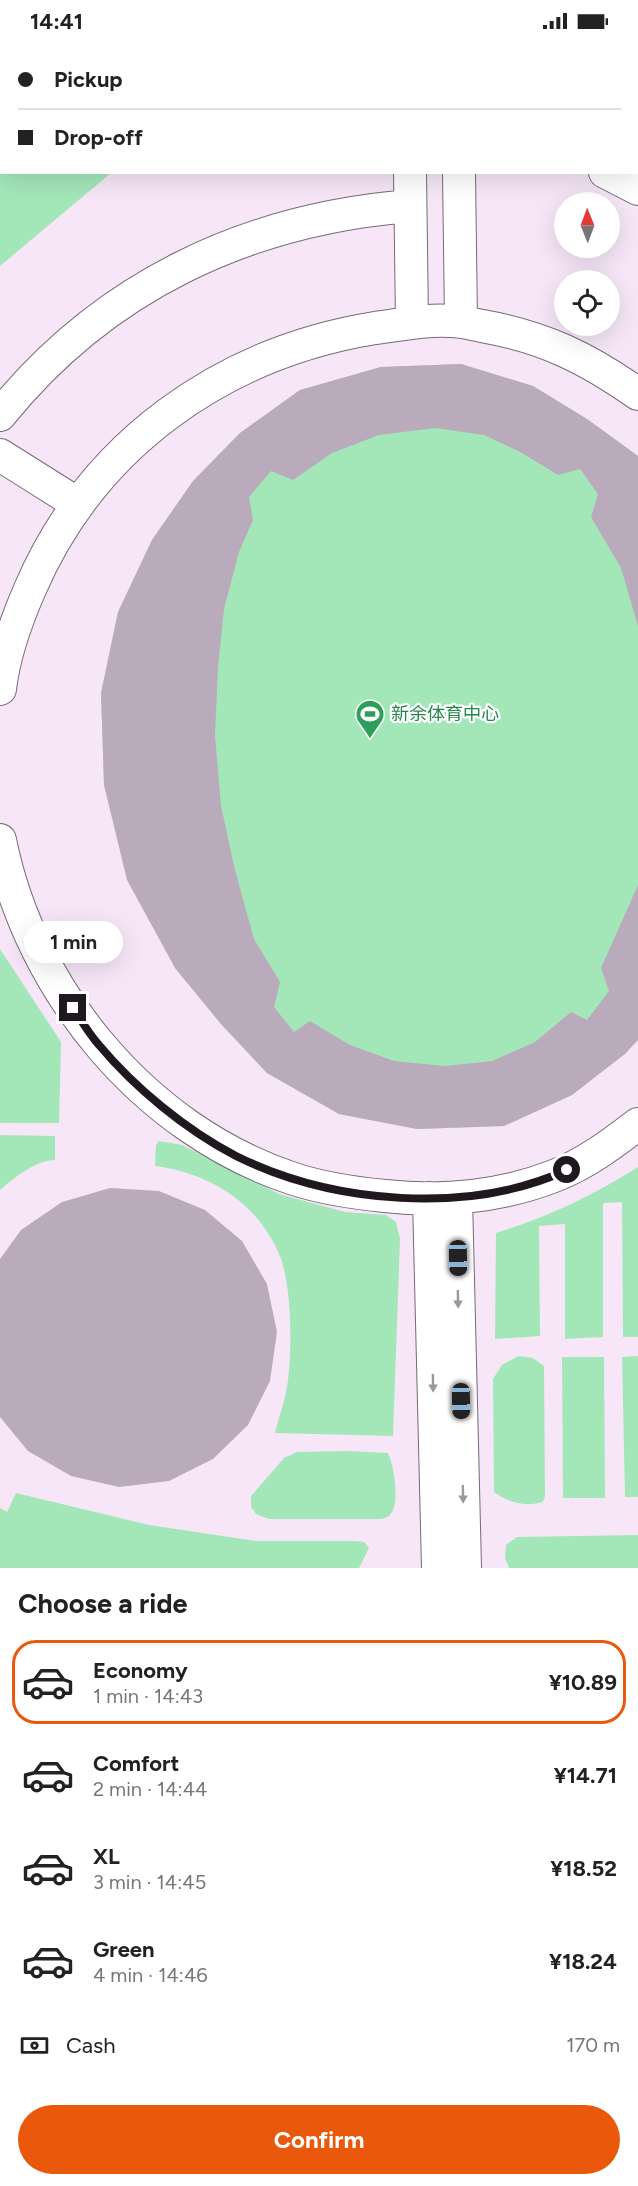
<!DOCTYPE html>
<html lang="en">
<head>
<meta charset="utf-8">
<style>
	body { margin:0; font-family:Figtree,"Noto Sans SC",sans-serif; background:#f2f2f2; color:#222; height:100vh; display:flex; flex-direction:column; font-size:22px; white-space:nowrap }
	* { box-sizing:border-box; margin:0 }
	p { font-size:20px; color:#767676 }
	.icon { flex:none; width:33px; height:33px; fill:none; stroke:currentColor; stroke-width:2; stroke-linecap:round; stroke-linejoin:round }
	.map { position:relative; height:1526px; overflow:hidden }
	.side { display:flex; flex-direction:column; background:#fff; flex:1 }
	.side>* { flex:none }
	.banner { position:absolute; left:0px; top:0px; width:639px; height:132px; box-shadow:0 6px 24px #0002; display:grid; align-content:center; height:132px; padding:0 18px; background:#fff }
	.needle { width:39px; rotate:359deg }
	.tools { position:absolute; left:554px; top:150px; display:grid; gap:12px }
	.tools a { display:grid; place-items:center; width:66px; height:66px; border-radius:50%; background:#fff; box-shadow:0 6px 24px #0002; font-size:30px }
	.end { position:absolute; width:27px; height:27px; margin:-14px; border:8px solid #1f191f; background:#fff; box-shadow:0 0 0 3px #fff }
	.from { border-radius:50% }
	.bubble { position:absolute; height:42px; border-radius:21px; background:#fff; box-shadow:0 6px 24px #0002; font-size:20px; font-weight:700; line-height:42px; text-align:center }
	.car { position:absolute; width:18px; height:36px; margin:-18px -9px; border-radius:8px; box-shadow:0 0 4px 2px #0007; background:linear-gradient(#222 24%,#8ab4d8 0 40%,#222 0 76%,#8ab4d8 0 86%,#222 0) }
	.banner b { display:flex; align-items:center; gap:21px; height:57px; font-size:22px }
	.banner b+b { border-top:2px solid #e0e0e0 }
	.banner i { width:15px; height:15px; background:#222 }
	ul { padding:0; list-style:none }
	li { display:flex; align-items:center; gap:18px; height:84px; margin:0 12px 9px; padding:0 6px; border:3px solid transparent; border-radius:24px }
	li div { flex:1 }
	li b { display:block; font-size:22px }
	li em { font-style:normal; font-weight:700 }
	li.current { border-color:#ea580c }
	li>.icon { width:54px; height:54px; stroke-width:1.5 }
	h2 { padding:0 18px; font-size:27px; line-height:72px }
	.pay { display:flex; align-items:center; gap:15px; height:66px; padding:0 18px; font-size:22px }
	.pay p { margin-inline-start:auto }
	.cta { display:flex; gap:12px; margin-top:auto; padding:12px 18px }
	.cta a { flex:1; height:69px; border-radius:36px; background:#ea580c; color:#fff; font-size:24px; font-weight:700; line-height:69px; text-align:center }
	.status { display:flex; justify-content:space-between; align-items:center; height:42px; padding:0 30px; background:#fff; direction:ltr }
	.status svg { height:16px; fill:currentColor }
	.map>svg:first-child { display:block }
</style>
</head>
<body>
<div class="status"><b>14:41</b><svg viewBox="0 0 49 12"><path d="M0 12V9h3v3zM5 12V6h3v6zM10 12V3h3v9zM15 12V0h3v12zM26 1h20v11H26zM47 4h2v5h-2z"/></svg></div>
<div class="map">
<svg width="638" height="1526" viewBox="0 0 638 1526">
	<rect width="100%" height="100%" fill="#f6e6f8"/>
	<path fill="#a3e7b9" d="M0 0H356L358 1 2 2V130L111 131 0 224Z
		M470 0H638V90V2Z
		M461 322 533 344 587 377 638 414V998L572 1053 504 1084 417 1087 339 1072 267 1031 221 982 175 926 104 743 101 651 118 570 152 498 193 439 240 391 300 348 381 325Z
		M0 907 61 1000 59 1081H0Z
		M0 1093 55 1094V1118C36 1118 14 1136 0 1148Z
		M159 1099 182 1103 279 1152 345 1170 386 1173 396 1180 400 1197 393 1394 275 1391C279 1374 286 1356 288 1338 292 1306 292 1241 279 1212 257 1160 209 1131 155 1124L156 1103Z
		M638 1125V1295H623L622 1160 603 1161V1295L565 1297V1182L539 1184 540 1294 495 1297 496 1191C546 1176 594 1153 638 1125Z
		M518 1314 533 1316 544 1324 545 1454 543 1460C525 1465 509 1461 494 1450L493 1337 502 1323Z
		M638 1314V1455H625L622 1315Z
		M562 1315H604L605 1456H563Z
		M297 1410 349 1409 388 1411C394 1423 401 1464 389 1474 386 1476 383 1476 380 1477H269L256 1472 251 1465V1454L284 1416Z
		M16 1451 149 1483 256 1499H356L364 1500 369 1506 359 1526H0V1466L7 1470Z
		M638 1493V1526H509L505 1516 506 1503 517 1495Z"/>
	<path fill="#baabbc" d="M461 322 533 344 587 377 638 414V584L621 526 591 475 598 452 580 427 558 433 522 411 484 393 435 386 379 393 332 411 293 438 271 429 249 455 253 478 239 510 224 567 218 626 215 693 221 764 235 828 254 897 280 940 274 965 294 990 310 979 350 1003 394 1019 445 1024 492 1019 535 1000 571 970 587 978 609 949 601 926 638 843V998L625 1012 572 1053 504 1084 417 1087 339 1072 267 1031 221 982 175 926 127 838 104 743 101 651 118 570 152 498 193 439 240 391 300 348 381 325Z
		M110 1146 159 1149 205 1168 242 1199 267 1242 277 1290 270 1339 248 1383 213 1417 169 1439 119 1445 71 1434 28 1409 0 1375V1217L21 1188 62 1160Z"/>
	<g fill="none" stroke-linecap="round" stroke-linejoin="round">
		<g stroke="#776978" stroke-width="34">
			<path id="tertiary" d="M406 0 408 2
				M410 130 412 281
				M459 130 461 280
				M605 130 638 147
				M0 373C104 244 247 177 410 164
				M0 413 78 462
				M0 647C4 612 16 579 30 547 92 403 221 311 375 286 400 283 426 277 451 279 461 279 472 282 482 284 544 295 587 316 638 352
				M0 798C30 949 145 1087 291 1136 320 1146 354 1151 385 1154 441 1160 500 1155 554 1134 585 1122 612 1102 638 1082
				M429 1156 438 1526
				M456 1156 465 1526"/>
		</g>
		<use href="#tertiary" stroke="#fff" stroke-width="32"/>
	</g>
	<defs><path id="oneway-solid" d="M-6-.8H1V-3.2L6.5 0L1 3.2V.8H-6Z" transform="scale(1.5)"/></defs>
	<g fill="#9a989a">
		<use href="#oneway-solid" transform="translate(458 1257) rotate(89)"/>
		<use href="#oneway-solid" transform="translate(433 1341) rotate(89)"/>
		<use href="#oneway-solid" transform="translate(463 1452) rotate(89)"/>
	</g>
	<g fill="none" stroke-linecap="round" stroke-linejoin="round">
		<path stroke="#1f191f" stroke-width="8" d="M73 966C81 978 89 992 99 1003 135 1046 186 1088 236 1114 333 1162 468 1173 567 1128"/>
	</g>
	<defs>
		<g id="stadium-pin" transform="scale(1.5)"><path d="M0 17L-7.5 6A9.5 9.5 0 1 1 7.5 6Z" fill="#2e9e5b" stroke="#fff"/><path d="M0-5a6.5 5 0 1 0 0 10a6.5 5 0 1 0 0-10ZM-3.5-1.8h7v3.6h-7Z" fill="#fff"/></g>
	</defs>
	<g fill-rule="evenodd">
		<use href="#stadium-pin" x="370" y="672"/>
	</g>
	<g text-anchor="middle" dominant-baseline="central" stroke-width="4.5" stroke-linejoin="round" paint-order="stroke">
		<g font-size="18" fill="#27864d" stroke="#fff" text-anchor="start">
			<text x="391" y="672">新余体育中心</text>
		</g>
	</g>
</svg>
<div class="tools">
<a><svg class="needle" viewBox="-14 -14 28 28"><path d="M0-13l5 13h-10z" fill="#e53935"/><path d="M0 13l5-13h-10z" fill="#767676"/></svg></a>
<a><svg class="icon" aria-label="locate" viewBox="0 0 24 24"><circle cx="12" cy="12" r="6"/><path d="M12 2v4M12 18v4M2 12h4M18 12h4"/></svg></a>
</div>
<i class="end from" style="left:567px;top:1128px"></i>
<i class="end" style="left:73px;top:966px"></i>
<div class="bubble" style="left:24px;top:879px;width:99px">1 min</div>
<i class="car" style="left:458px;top:1216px;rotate:179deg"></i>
<i class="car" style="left:461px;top:1359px;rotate:179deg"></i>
<div class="banner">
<b><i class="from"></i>Pickup</b>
<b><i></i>Drop-off</b>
</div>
</div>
<section class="side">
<h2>Choose a ride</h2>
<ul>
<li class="current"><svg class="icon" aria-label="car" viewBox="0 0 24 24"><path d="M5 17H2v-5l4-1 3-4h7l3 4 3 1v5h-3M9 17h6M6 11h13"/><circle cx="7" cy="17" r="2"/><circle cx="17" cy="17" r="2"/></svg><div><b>Economy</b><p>1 min · 14:43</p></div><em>¥10.89</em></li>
<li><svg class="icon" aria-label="car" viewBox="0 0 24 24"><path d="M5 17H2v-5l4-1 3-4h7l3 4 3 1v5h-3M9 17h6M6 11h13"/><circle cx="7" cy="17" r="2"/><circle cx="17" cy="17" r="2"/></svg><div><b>Comfort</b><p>2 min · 14:44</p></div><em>¥14.71</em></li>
<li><svg class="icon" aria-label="car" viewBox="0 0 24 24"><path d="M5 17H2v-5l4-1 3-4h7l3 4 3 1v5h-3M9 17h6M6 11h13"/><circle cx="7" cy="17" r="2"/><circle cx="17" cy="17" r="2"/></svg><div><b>XL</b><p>3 min · 14:45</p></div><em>¥18.52</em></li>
<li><svg class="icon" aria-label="car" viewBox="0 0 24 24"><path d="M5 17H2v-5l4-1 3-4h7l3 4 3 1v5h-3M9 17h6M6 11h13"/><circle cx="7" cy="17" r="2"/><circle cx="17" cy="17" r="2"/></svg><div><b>Green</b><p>4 min · 14:46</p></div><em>¥18.24</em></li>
</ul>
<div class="pay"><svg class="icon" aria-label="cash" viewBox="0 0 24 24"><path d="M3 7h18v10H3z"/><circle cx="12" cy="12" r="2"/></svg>Cash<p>170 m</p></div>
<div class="cta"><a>Confirm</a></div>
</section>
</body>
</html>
